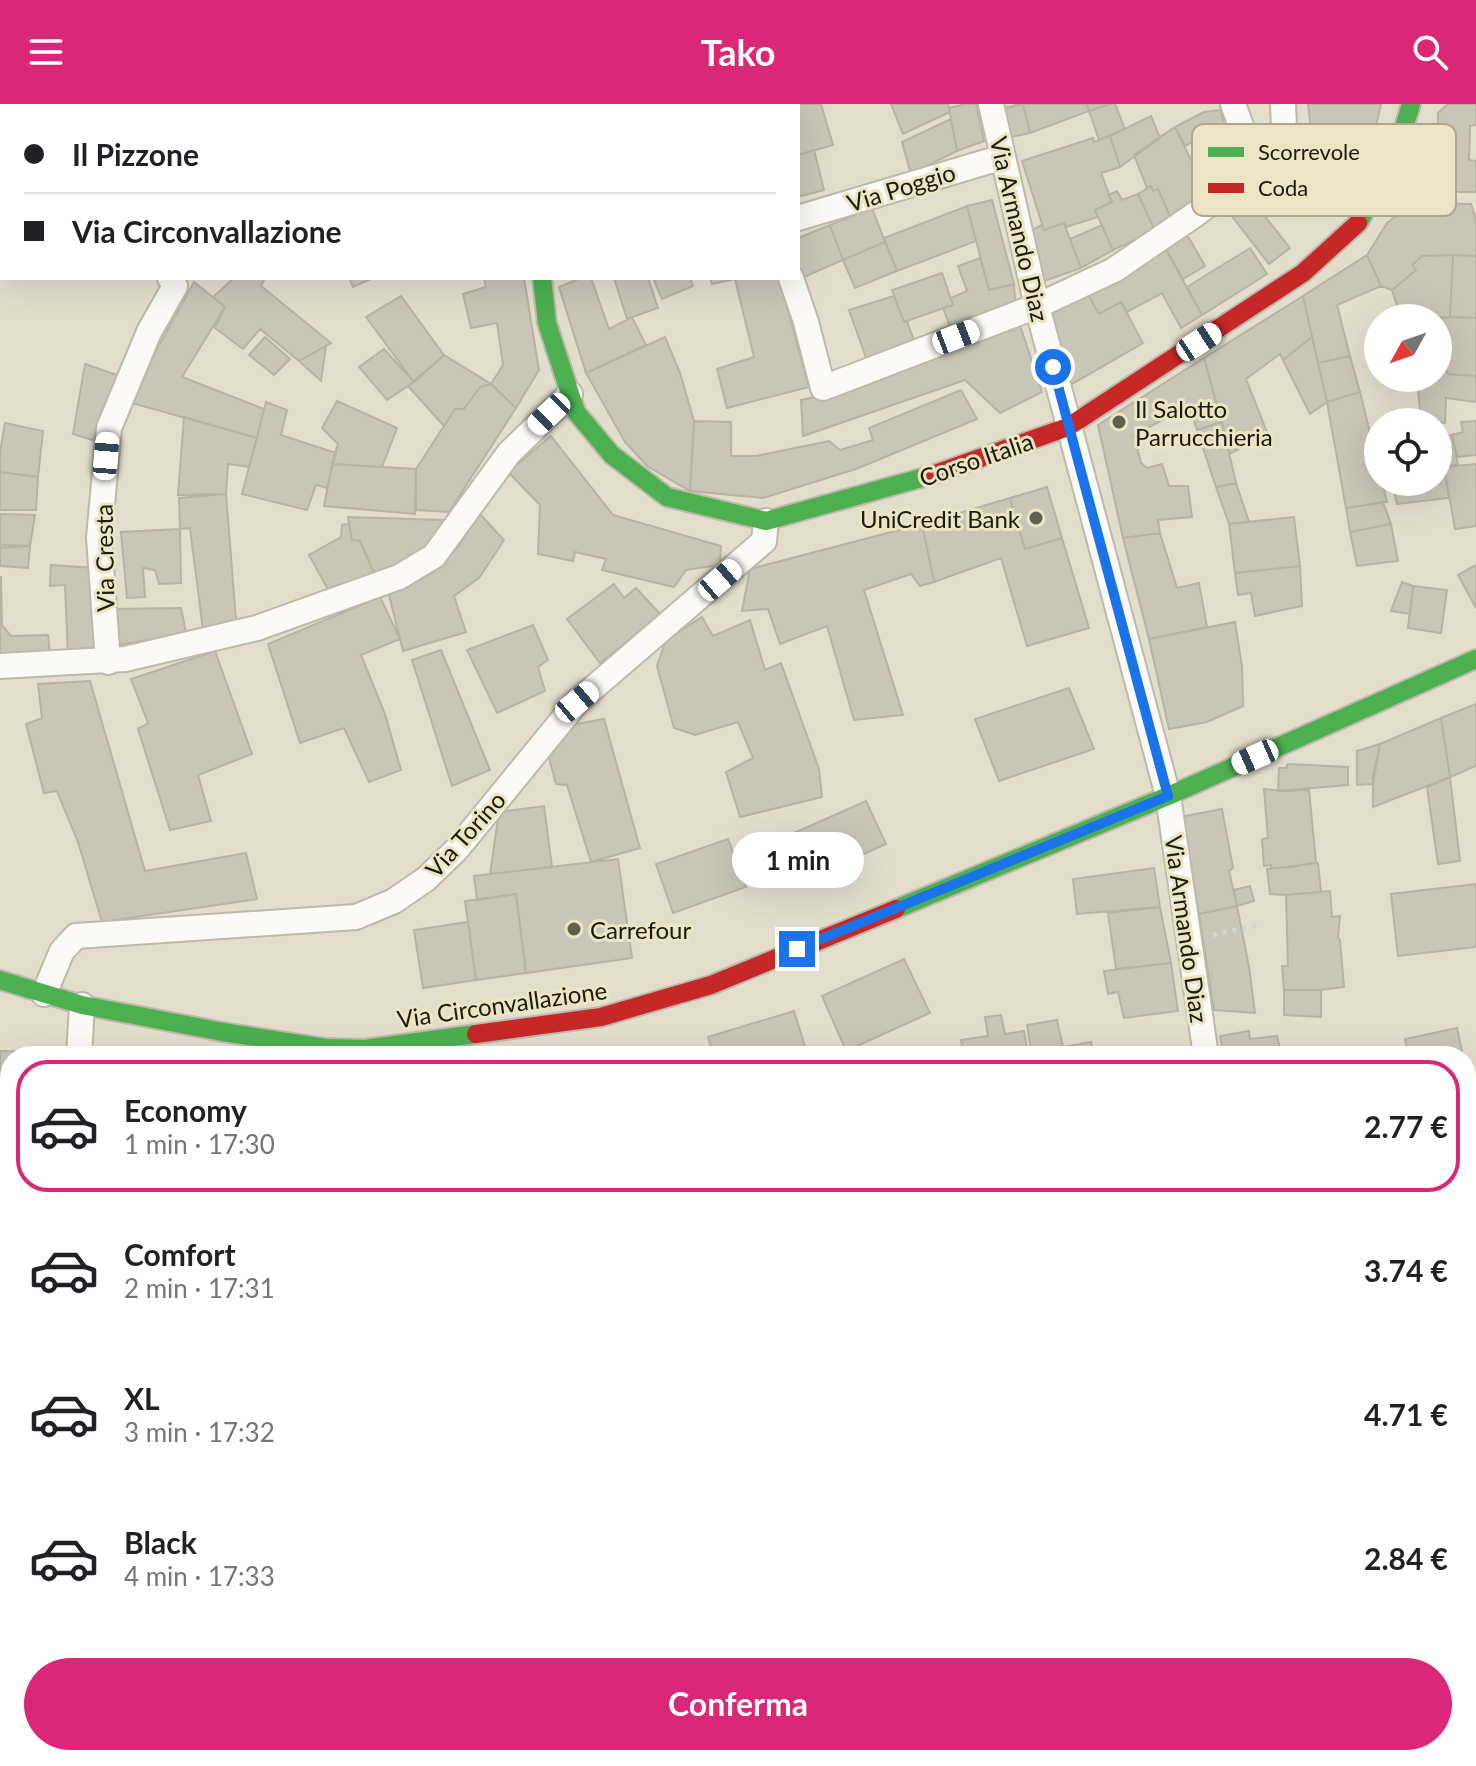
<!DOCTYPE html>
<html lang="it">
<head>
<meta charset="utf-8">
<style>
	body { margin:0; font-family:Lato,sans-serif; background:#f6f6f6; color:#202124; height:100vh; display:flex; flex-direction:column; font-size:30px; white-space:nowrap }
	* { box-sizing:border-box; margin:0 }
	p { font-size:26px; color:#757577 }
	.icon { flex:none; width:44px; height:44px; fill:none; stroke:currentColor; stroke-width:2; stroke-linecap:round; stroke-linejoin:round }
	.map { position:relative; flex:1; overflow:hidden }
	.panel { position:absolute; left:0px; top:942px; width:1476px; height:720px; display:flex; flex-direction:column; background:#fff; border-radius:32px 32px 0 0; box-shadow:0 8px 32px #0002 }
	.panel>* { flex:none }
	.banner { position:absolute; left:0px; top:0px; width:800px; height:176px; box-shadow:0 8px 32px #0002; display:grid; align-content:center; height:176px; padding:0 24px; background:#fff }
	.needle { width:52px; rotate:230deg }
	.controls { position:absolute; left:1364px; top:200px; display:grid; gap:16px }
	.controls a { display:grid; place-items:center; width:88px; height:88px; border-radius:50%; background:#fff; box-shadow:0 8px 32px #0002; font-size:40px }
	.end { position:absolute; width:36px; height:36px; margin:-18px; border:10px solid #1a73e8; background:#fff; box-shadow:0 0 0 4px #fff }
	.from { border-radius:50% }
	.bubble { position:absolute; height:56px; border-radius:28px; background:#fff; box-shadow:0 8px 32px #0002; font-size:26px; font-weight:700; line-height:56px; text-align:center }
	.car { position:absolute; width:24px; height:48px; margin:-24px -12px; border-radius:10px; box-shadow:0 0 6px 2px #0007; background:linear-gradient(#fff 24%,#345 0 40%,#fff 0 76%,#345 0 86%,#fff 0) }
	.banner b { display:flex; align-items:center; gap:28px; height:76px; font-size:30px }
	.banner b+b { border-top:2px solid #e0e0e0 }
	.banner i { width:20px; height:20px; background:#202124 }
	ul { padding:14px 0 0; list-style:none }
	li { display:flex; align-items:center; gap:24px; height:132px; margin:0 16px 12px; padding:0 8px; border:4px solid transparent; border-radius:32px }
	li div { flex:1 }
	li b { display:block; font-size:30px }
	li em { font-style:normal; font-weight:700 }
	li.current { border-color:#db2777 }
	li>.icon { width:72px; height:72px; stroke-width:1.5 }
	.action { display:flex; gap:16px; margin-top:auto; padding:16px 24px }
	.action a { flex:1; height:92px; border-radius:48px; background:#db2777; color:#fff; font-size:32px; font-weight:700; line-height:92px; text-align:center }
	header { display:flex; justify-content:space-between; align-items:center; height:104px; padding:0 24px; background:#db2777; color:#fff; font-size:36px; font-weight:700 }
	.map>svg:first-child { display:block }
</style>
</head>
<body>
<header><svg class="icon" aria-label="menu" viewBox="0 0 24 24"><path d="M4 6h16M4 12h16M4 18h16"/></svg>Tako<svg class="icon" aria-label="search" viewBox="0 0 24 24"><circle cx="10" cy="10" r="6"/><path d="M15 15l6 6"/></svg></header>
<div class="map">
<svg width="1476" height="1662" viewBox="0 0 1476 1662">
	<rect width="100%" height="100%" fill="#e3decc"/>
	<path fill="#c9c6b8" stroke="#b6b2a4" stroke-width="2" d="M0 0H56L58 2H2V113L0 111Z
		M242 0H300V2H239Z
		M307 0H351V2H308Z
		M367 0H419V2H362Z
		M429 0H502L503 2H427Z
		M643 0H686L687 2H634Z
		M686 0H741L742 2H687Z
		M797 0H821L833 41 798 51V2H790Z
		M891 0H948L950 8 903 30Z
		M965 0H976L984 37 957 47 949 4Z
		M1014 0H1087L1089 7 1030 29 1023 0 1015 2Z
		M1023 0 1030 29 1002 35 996 6Z
		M1087 0H1110L1089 7Z
		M1110 0H1115L1125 25 1099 36 1089 7Z
		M1308 0H1381L1376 22 1290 82 1271 57 1311 25Z
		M1448 0H1476V21L1470 22 1469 56 1476 57V88H1437L1438 9Z
		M1221 6 1228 39 1205 43 1204 31 1185 42 1175 23 1204 8Z
		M1151 12 1160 34 1120 63 1110 32Z
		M951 15 957 47 911 70 902 38Z
		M1175 23 1191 56 1212 46 1225 80 1171 115 1158 85 1153 87 1151 82 1147 84 1134 51Z
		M1110 32 1120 63 1101 69 1112 98 1095 106 1098 113 1066 123 1064 119 1044 126 1022 57 1093 34 1094 38Z
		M814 46 824 86 798 93V51Z
		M1271 57 1290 82 1260 106 1290 144 1269 160 1220 97Z
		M1151 82 1153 87 1158 85 1171 115 1155 127 1138 90Z
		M1117 87 1122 96 1138 90 1155 127 1113 146 1095 106 1112 98 1108 91Z
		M992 96 1014 180 989 186 967 102Z
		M1413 99 1471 100 1476 116V152L1453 151 1422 152 1412 161 1416 166 1392 186 1381 182 1367 151 1387 119Z
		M967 102 976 137 897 167 884 134Z
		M872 104 885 138 843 156 830 121Z
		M1064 119 1081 164 1036 180 1024 130 1042 121 1044 126Z
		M830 121 843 156 797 176 798 134Z
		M1102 121 1113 146 1081 164 1070 135Z
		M1186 129 1205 162 1183 175 1164 142Z
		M885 138 897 167 855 184 843 156Z
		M1164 142 1202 211 1181 224 1162 189 1127 208 1121 198 1099 210 1085 185Z
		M1250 144 1267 170 1202 211 1187 183Z
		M1367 151 1381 182 1337 201 1350 252 1318 259 1303 192Z
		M1453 151 1450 213 1401 214 1392 186 1416 166 1412 161 1422 152Z
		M1453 151 1476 152V214L1450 213Z
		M980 154 989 186 1014 180 1015 196 1010 209 953 231 943 204 953 201 951 194 967 187 958 162Z
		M942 169 953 201 904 218 892 186Z
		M234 174H265L261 182 331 239 299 257 260 225 243 245 215 224 225 203 213 193Z
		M349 174H373L353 183Z
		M484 174H524L539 266 516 304 491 280 503 261 497 219 471 224 463 190 486 183Z
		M581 174H591L609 225 632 213 646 241 586 269 559 183Z
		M614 174H648L658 204 627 215Z
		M653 174H690L693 182 662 195Z
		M710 174H779L809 283 727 304 717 265 754 253 735 175 712 180Z
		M194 178 225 203 182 273 264 305 257 334 128 298Z
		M1085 185 1099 210 1121 198 1143 239 1072 280 1041 208Z
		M401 192 444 251 414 278 366 213Z
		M894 192 904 218 907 217 917 245 869 262 849 206Z
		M1303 192 1312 233 1283 256 1280 250 1246 275 1267 328 1230 350 1204 254Z
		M1450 213 1476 214V272L1448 270 1445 265 1438 266V215Z
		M1020 221 1042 288 1000 309 965 276 803 332 801 296 867 281Z
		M265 233 290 255 274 271 249 251Z
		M665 233 680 269 694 317 690 387 647 362 625 338 586 269Z
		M1312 233 1327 298 1310 310 1283 256Z
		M326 242 321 277 299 257Z
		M384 245 414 278 387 296 359 263Z
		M444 251 491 280 480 283 464 305H455L444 322 408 282Z
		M1350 252 1360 288 1327 298 1318 259Z
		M1204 254 1222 318 1197 326 1189 302 1134 331 1141 359 1147 364 1162 360 1169 382H1188L1192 413 1158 416 1160 429 1123 434 1098 321Z
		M85 260 123 273 102 339 73 330Z
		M1445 265 1448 270 1476 272V298L1446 294 1445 319 1421 318 1417 274H1438V266Z
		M491 280 516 304 449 408 416 406V365L455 305H464L480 283Z
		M961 286 977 315 856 365 763 394 690 387 694 317 731 318V352H756L829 337 840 346 873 336 869 324Z
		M1360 288 1378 361V378H1382L1387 398 1346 404 1327 298Z
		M337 297 397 324 382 363 332 360 338 340 322 324Z
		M266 298 287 306 281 331 336 349 327 384 316 381 307 406 242 390Z
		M184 313 257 334 249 363 228 360 226 390 178 391Z
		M1476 317V351L1457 353 1452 331 1463 328 1461 318Z
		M1222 318 1236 379 1216 383 1197 326Z
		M5 319 43 327 38 373 0 368V348Z
		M1452 331 1458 361 1438 363V332Z
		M551 332 613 411 721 442 720 461 686 466 674 483 602 466 606 455 575 448 573 457 538 450 540 401 508 368Z
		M332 360 416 365 415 410 324 402Z
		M1476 360V422L1455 425 1444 363Z
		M1438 363H1444L1449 394 1397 400 1392 378H1438Z
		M0 368 38 373 36 406H0Z
		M1236 379 1249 418 1229 420 1216 383Z
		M1047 383 1062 434 1025 445 1010 394Z
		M226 390 236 516 203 526 190 424 180 425 179 394Z
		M1010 394 1025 445 1062 434 1089 524 1027 542 1001 454 934 478 922 420Z
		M1383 398 1391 420 1350 428 1346 404Z
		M479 409 504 436 479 474 454 492 466 528 403 547 388 487 433 469 459 442Z
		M0 410 35 411 30 442 0 444Z
		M348 413 443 416 433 440 376 474 360 437 352 436Z
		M1294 413 1300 462 1235 469 1229 420Z
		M349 420 352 436 360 437 376 474 330 489 309 451 341 433 342 421Z
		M922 420 934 478 920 482 911 470 864 486 903 611 854 616 827 522 780 540 768 505 742 507 750 465Z
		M1391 420 1398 457 1357 462 1350 428Z
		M180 425 181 479 159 480 155 466 143 464 145 493 127 494 121 428Z
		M1160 429 1177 484 1199 479 1207 523 1149 535 1123 434Z
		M0 441 30 442 28 464 0 462Z
		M51 461 96 464 102 551 68 552 65 481 50 482Z
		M1476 461V504L1458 471Z
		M1300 462 1302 502 1255 512 1251 489 1238 491 1235 469Z
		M0 473H1L2 519H0Z
		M1402 478 1413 482 1410 510 1391 507Z
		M614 480 624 494 636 484 661 511 600 559 567 515Z
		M1413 482 1447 486 1441 529 1408 524Z
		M380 493 400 535 361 551 385 610 401 666 369 678 344 624 300 639 268 540Z
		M181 504 186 529 115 542 113 505Z
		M702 513 713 532 750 516 765 566 781 559 819 665 822 693 740 713 726 668 753 654 738 618 695 631 674 624 657 562 666 536Z
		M1235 518 1242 562 1243 602 1207 618 1169 625 1149 535Z
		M0 519 11 532 48 531 51 560 0 555Z
		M533 521 548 556 538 563 545 587 497 609 467 546Z
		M441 546 490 666 452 682 412 556Z
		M215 547 252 650 198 671 211 717 170 726 138 625 148 619 131 575Z
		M90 577 145 767 246 749 257 795 102 818 78 738 57 687 44 689 26 620 42 614 38 580Z
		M1069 584 1094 645 999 677 975 615Z
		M1476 600V662L1450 673 1441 614Z
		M1441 614 1450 673 1373 703V673L1380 640Z
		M604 615 640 744 591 758 567 681 556 680 548 650 562 637 571 621Z
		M1380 640 1373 680 1357 681V647Z
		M1288 660 1348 663V681L1278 687 1279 664H1286Z
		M1450 673 1460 757 1438 760 1427 683Z
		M1264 685 1284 687 1309 686 1316 758 1293 763 1271 764V761L1264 762 1262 735 1268 734Z
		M866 697 886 740 807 776 787 732Z
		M544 702 552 763 490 770 499 708Z
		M1222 705 1233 764 1229 767 1237 802 1199 810 1180 713Z
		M728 735 746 783 673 809 656 760Z
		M618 755 632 854 526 869 516 790 477 796 474 772Z
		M1318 759 1321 788 1286 791 1270 790 1267 765Z
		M1154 764 1160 803 1077 810 1073 775Z
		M1476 780V843L1398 852 1391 790Z
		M1250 782 1254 797 1237 802 1234 786Z
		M1330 787 1332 813 1340 812 1338 833 1340 836 1344 883 1321 886H1284L1282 862H1288L1286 791Z
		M516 790 526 869 476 876 465 797Z
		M1237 802 1249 863 1255 909 1214 906 1199 810Z
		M1160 803 1171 859 1116 865 1108 809Z
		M468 818 476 876 423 884 414 826Z
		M904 855 930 909 846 947 822 892Z
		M1171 859 1178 907 1124 914 1118 888 1108 890 1104 867Z
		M1284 886H1321V913L1284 911Z
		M794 907 808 952H714L708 933Z
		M1001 911 1005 930 1024 927 1028 952H964L961 936 988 932 985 913Z
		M1057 916 1063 943 1091 938 1094 952H1032L1027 921Z
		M1457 924 1463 952H1408L1405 935Z
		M1249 927 1250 935 1277 932 1282 952H1224L1220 932Z
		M0 947 35 948V952H10V1089H0Z
		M1476 1050V1109L1466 1111V1052Z
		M0 1187H10V1248L1 1249Z
		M6 1256H10V1291Z
		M6 1333H10V1372Z
		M1476 1336V1401L1468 1403 1466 1397V1339Z
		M1476 1447V1474H1473L1466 1449Z
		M1470 1526 1476 1547V1585L1466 1587V1527Z
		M0 1533H10V1652H52L35 1662H0Z
		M203 1652H231L239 1654V1652H356L354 1662H200Z
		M448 1652H561L553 1662H450L444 1657Z
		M624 1652H704L716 1662H616Z
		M951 1652H980L977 1662H949Z
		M1160 1652H1231L1232 1662H1161Z
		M1255 1652H1337L1338 1662H1257Z"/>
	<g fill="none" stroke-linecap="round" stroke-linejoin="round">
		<g stroke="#bdb9ab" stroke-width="28">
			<path id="street" d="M523 0V2
				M630 0 631 2
				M752 0V2
				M991 0 1037 202 1168 692 1206 952
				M1233 0 1244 30 1268 37 1284 24 1283 0
				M211 2 214 0
				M798 114 1003 53
				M0 137 2 138
				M791 174 806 218 823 284 1037 202 1114 166 1193 112 1239 78 1268 37
				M108 558 99 434 109 324 149 228 175 182 170 174
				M0 562 125 555 257 524 399 473 434 452 509 349 570 290
				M44 890 62 847 76 832 356 813 394 797 426 775 457 745 577 598 764 437 766 417
				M79 952 82 901
				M1466 1010 1476 1008
				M0 1136 10 1137
				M1466 1294 1476 1291
				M1466 1503 1476 1500
				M1466 1613 1476 1610
				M1397 1652 1403 1662
				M786 1662 794 1652"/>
		</g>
		<g stroke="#bdb9ab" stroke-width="22">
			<path id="fast" d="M1358 119 1393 61 1411 0
				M542 174 547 219 576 308 612 351 667 393 766 417 932 371
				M896 805 1168 692 1476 555
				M0 876 82 901 223 928 325 944 365 945 476 930"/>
		</g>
		<g stroke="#bdb9ab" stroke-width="22">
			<path id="jam" d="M932 371 1068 323 1303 169 1358 119
				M476 930 601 913 711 881 896 805"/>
		</g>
		<path stroke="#d5d3cd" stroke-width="5" stroke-dasharray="4 6" stroke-linecap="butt" d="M1213 831 1258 821"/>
		<use href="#street" stroke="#fbfaf7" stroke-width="24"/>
		<use href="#fast" stroke="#4caf50" stroke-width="18"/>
		<use href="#jam" stroke="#c62828" stroke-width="18"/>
	</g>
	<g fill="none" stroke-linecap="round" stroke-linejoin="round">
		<path stroke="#1a73e8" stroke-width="10" d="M797 845 1168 692 1053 263"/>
	</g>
	<g fill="#625f50" stroke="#ece4c3" stroke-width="3">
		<circle cx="1119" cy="318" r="8"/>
		<circle cx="1036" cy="414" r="8"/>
		<circle cx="574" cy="825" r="8"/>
	</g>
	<g text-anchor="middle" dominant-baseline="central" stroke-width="6" stroke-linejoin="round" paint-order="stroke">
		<g font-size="24" fill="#1d1a0e" stroke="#ece4c3">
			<text transform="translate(901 83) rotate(-17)">Via Poggio</text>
			<text transform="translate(1020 125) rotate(77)">Via Armando Diaz</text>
			<text transform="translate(976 355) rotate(-19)">Corso Italia</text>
			<text transform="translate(104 454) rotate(-91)">Via Cresta</text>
			<text transform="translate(465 730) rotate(-48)">Via Torino</text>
			<text transform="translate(1187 825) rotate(82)">Via Armando Diaz</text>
			<text transform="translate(502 900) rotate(-8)">Via Circonvallazione</text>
		</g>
		<g font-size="24" fill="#1d1a0e" stroke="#ece4c3" text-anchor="start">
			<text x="1135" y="304">Il Salotto<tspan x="1135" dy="28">Parrucchieria</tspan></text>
			<text x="1020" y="414" text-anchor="end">UniCredit Bank</text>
			<text x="590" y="825">Carrefour</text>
		</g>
	</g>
	<rect x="1192" y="20" width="264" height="92" rx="12" fill="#ece4c3" stroke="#aea78d" stroke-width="2"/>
	<rect x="1208" y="43" width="36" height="10" fill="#4caf50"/>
	<rect x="1208" y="79" width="36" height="10" fill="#c62828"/>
	<g font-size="22" fill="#1d1a0e">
		<text x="1258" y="56">Scorrevole</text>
		<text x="1258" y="92">Coda</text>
	</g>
</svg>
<div class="controls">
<a><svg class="needle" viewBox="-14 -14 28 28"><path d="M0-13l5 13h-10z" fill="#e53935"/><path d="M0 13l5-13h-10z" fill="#757577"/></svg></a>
<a><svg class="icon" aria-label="locate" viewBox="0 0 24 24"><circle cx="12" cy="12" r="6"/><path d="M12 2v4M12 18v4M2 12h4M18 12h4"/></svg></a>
</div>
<i class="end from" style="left:1053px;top:263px"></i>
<i class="end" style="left:797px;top:845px"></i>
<div class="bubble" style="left:732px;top:728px;width:132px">1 min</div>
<i class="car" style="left:956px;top:233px;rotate:69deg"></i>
<i class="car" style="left:1199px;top:238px;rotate:57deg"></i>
<i class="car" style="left:549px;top:310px;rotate:226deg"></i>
<i class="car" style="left:106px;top:352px;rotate:5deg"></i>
<i class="car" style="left:720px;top:476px;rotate:49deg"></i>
<i class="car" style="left:577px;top:598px;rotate:50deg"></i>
<i class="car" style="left:1255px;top:653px;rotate:246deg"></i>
<div class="banner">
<b><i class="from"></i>Il Pizzone</b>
<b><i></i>Via Circonvallazione</b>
</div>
<section class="panel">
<ul>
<li class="current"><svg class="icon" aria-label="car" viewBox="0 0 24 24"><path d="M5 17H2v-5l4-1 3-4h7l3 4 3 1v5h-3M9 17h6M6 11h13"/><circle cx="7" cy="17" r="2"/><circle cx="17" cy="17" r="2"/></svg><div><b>Economy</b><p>1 min · 17:30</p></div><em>2.77 €</em></li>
<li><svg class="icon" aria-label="car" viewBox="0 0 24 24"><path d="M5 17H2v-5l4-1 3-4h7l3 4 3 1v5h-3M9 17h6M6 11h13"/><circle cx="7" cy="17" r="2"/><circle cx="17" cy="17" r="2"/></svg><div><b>Comfort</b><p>2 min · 17:31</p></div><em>3.74 €</em></li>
<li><svg class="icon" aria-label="car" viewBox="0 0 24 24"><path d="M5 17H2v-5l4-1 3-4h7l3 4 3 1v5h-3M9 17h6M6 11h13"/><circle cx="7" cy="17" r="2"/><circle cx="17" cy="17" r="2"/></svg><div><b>XL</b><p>3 min · 17:32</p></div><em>4.71 €</em></li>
<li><svg class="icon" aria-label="car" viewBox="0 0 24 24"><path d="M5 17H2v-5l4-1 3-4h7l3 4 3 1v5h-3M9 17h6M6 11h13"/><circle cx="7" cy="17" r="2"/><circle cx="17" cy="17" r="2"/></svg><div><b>Black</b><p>4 min · 17:33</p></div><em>2.84 €</em></li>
</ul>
<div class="action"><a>Conferma</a></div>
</section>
</div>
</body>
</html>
